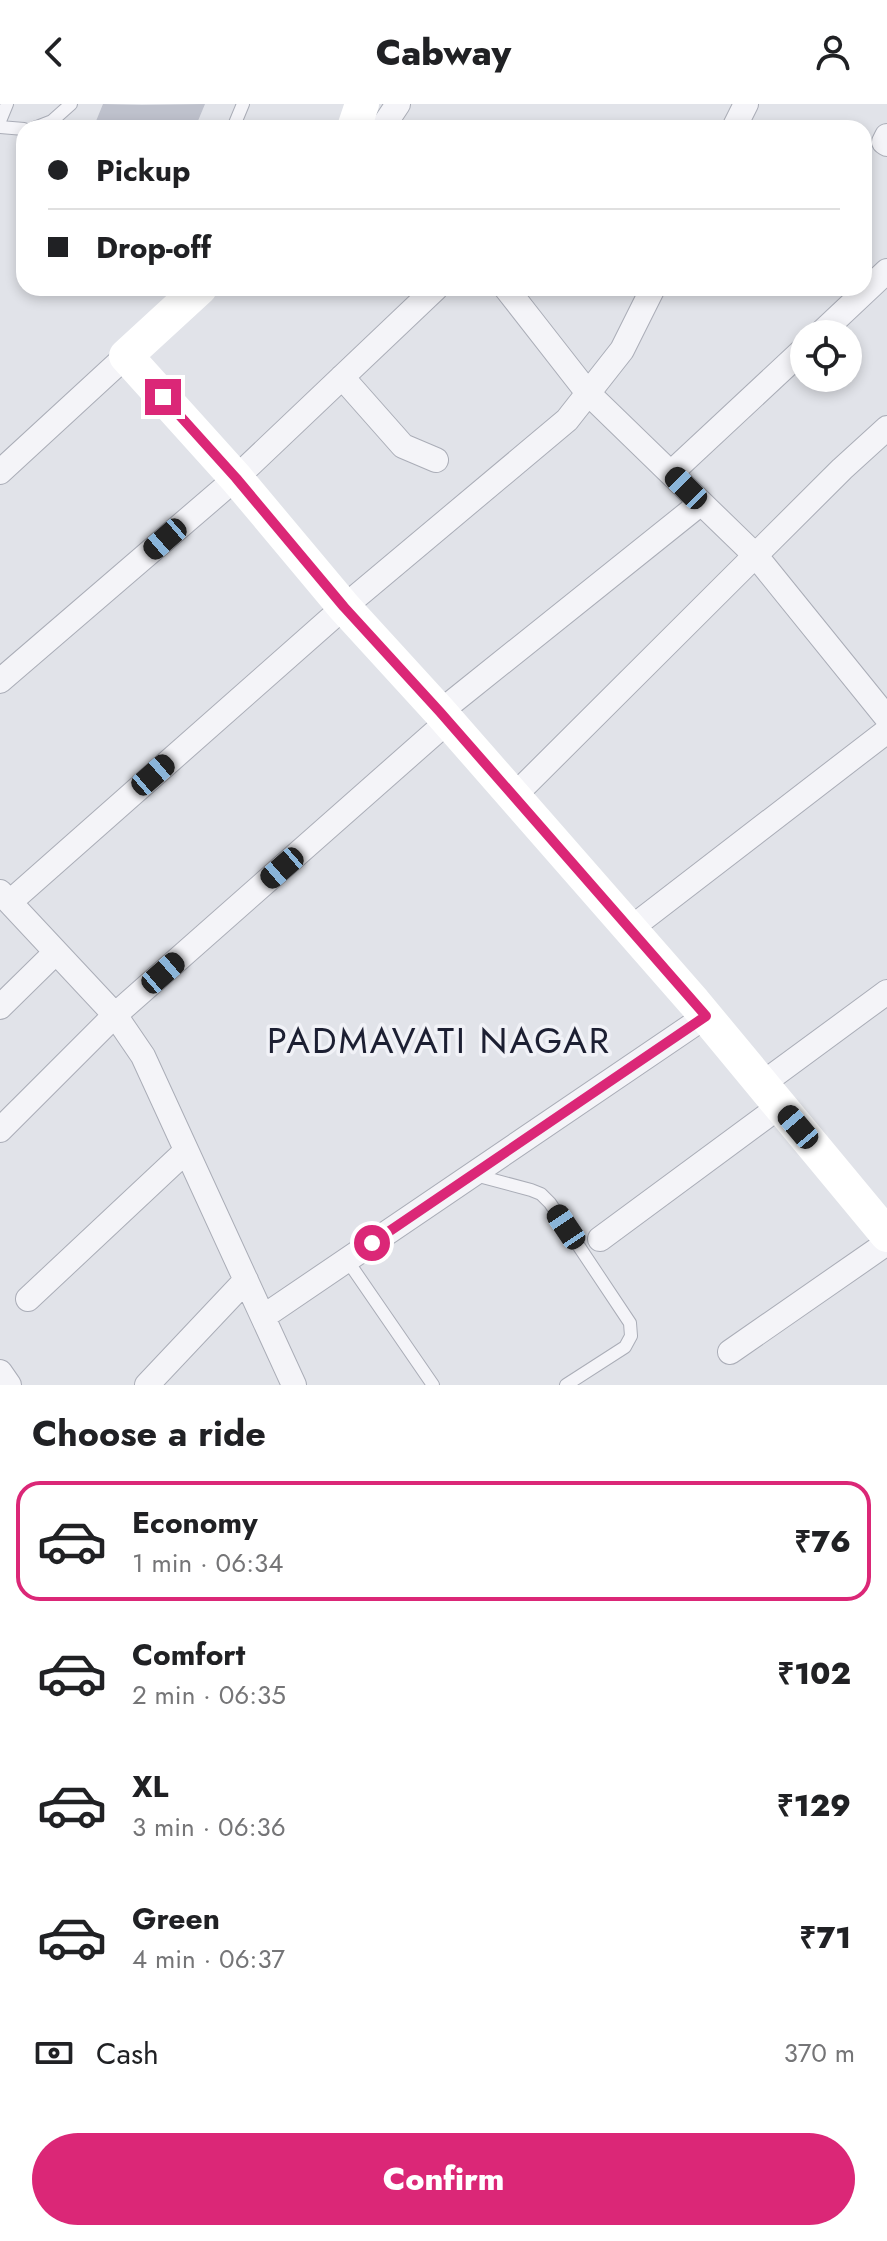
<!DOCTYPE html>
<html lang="en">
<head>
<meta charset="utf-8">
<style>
	body { margin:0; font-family:Jost,sans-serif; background:#f6f6f6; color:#202124; height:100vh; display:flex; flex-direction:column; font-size:30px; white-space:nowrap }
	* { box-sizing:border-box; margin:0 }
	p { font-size:26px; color:#757577 }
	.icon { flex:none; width:44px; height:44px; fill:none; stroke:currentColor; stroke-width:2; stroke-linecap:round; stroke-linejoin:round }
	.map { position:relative; height:1281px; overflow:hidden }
	.sheet { display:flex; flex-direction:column; background:#fff; flex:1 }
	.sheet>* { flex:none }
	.hud { position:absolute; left:16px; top:16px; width:856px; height:176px; border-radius:24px; box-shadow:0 4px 12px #0003; display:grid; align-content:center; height:176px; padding:0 32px; background:#fff }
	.fabs { position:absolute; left:790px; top:216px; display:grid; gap:16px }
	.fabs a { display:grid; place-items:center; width:72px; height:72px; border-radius:50%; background:#fff; box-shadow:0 4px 12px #0003; font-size:40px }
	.end { position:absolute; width:36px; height:36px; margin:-18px; border:10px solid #db2777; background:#fff; box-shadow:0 0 0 4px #fff }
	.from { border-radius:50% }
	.car { position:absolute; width:24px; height:48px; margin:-24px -12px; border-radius:10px; box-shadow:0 0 6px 2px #0007; background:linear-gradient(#222 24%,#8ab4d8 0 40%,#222 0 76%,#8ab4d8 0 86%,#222 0) }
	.hud b { display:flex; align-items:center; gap:28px; height:76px; font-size:30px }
	.hud b+b { border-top:2px solid #e0e0e0 }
	.hud i { width:20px; height:20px; background:#202124 }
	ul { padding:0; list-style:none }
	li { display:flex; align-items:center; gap:24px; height:120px; margin:0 16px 12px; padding:0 16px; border:4px solid transparent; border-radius:24px }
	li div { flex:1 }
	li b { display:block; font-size:30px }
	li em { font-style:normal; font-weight:800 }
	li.current { border-color:#db2777 }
	li>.icon { width:72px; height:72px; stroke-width:1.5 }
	h2 { padding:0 32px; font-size:36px; line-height:96px }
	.pay { display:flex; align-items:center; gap:20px; height:88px; padding:0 32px; font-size:30px }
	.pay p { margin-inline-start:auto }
	.action { display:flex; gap:16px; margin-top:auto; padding:16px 32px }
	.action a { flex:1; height:92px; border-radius:48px; background:#db2777; color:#fff; font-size:32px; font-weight:800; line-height:92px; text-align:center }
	header { display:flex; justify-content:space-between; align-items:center; height:104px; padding:0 32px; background:#fff; font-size:36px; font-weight:800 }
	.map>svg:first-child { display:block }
</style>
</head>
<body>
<header><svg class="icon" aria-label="back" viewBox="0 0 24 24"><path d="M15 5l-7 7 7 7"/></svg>Cabway<svg class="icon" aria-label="person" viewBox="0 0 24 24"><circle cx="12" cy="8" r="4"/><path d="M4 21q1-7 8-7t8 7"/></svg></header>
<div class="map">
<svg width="887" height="1281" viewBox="0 0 887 1281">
	<rect width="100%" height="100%" fill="#e1e3e9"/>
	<path fill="#bec1cc" d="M103 0 142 1 205 0 195 24H100L94 22Z"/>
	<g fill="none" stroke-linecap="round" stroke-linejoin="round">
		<g stroke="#aaadb7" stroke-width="14">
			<path id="service" d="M0 17 7 0
				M0 23 24 25
				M34 24 52 17 71 0
				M233 24 243 0
				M475 1071 531 1086 541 1090 550 1099 630 1219 631 1232 625 1243 566 1281
				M347 1156 433 1281"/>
		</g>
		<g stroke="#aaadb7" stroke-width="26">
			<path id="minor" d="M382 24 398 0
				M734 24 746 0
				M887 32 884 38 887 40
				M506 184 588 289 756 452 887 614
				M820 230 887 167
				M342 273 403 342 436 356
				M0 368 126 252
				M671 369 804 245
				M0 577 236 374 436 184
				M440 608 701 399
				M514 692 842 365 887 324
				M0 788 115 911 143 952 294 1281
				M10 798 344 503 567 316 622 246 653 184
				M630 825 887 627
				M0 903 56 848
				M762 980 887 888
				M0 1026 115 911 448 617
				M600 1135 780 1002
				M28 1195 186 1047
				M263 1213 706 912
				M730 1248 887 1139
				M0 1268 9 1281
				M147 1281 246 1176"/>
		</g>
		<use href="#service" stroke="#f4f4f8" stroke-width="12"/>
		<use href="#minor" stroke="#f4f4f8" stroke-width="24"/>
		<path stroke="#fff" stroke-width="34" d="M354 24 362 0
			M200 184 126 252 236 374 344 503 440 608 694 898 887 1131"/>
	</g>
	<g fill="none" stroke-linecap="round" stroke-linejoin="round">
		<path stroke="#db2777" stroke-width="10" d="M163 293 236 374 344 503 440 608 706 912 372 1139"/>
	</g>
	<g text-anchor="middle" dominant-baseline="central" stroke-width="7" stroke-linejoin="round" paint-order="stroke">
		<g font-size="36" letter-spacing="2" fill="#1c1f32" stroke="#f1f2f7">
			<text x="439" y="936">PADMAVATI NAGAR</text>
		</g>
	</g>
</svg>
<div class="fabs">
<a><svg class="icon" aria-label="locate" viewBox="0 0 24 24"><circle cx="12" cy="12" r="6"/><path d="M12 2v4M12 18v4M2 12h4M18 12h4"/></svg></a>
</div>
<i class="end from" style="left:372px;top:1139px"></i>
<i class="end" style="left:163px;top:293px"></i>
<i class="car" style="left:686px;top:384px;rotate:315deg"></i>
<i class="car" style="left:165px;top:435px;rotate:229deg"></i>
<i class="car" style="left:153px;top:671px;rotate:49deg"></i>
<i class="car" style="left:282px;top:764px;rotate:229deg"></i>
<i class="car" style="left:163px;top:869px;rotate:49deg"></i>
<i class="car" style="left:798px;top:1023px;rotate:320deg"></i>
<i class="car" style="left:566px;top:1123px;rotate:326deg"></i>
<div class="hud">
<b><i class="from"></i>Pickup</b>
<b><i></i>Drop-off</b>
</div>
</div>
<section class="sheet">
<h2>Choose a ride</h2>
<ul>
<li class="current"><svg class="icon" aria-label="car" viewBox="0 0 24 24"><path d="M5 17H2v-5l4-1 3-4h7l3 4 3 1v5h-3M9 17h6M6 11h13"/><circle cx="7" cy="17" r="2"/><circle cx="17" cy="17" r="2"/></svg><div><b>Economy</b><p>1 min · 06:34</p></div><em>₹76</em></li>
<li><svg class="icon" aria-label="car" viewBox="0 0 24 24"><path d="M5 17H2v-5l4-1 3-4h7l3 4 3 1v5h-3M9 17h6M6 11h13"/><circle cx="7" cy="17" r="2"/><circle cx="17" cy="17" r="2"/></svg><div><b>Comfort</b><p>2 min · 06:35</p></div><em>₹102</em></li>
<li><svg class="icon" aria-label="car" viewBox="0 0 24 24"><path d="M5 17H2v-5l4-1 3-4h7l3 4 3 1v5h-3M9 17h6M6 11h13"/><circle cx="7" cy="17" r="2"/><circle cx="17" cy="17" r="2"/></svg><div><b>XL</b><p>3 min · 06:36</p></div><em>₹129</em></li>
<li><svg class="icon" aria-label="car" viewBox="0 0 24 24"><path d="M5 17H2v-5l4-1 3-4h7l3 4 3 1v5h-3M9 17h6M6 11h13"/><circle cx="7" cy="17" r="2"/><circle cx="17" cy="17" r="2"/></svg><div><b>Green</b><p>4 min · 06:37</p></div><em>₹71</em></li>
</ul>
<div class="pay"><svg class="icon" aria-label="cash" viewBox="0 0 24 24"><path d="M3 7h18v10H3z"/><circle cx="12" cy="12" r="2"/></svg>Cash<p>370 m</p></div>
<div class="action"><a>Confirm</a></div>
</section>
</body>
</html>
